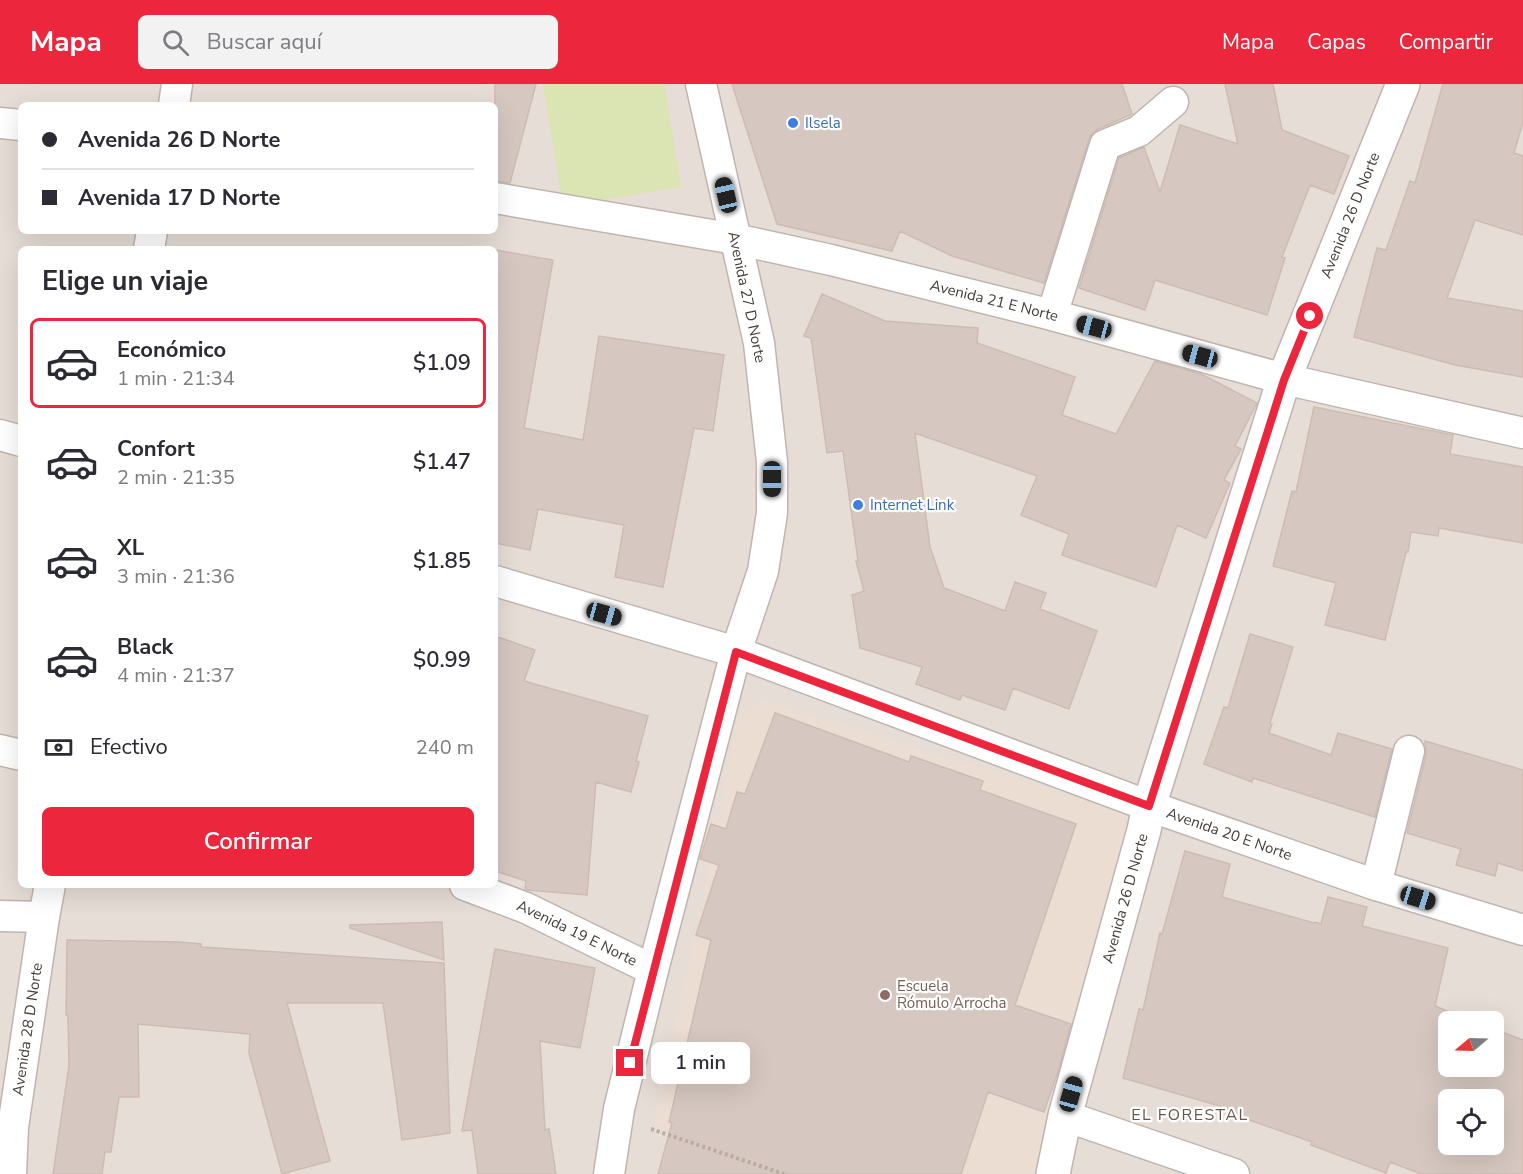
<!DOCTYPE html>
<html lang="es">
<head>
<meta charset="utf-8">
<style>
	body { margin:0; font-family:"Nunito Sans",sans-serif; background:#f2f2f3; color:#2b2b33; height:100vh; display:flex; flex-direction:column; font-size:22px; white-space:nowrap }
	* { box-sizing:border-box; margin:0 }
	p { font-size:20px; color:#7c7c81 }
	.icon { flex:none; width:33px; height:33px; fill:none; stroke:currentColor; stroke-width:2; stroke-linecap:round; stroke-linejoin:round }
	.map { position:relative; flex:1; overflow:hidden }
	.details { position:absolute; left:18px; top:162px; width:480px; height:642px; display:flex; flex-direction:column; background:#fff; border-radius:9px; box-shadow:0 6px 24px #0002 }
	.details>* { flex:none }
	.hud { position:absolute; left:18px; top:18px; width:480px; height:132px; border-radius:9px; box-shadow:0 6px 24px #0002; display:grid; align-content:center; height:132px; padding:0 24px; background:#fff }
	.needle { width:39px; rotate:251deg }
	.fabs { position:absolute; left:1438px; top:927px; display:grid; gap:12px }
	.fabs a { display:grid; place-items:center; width:66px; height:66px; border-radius:9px; background:#fff; box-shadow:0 6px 24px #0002; font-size:30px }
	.end { position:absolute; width:27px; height:27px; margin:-14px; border:8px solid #eb263d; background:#fff; box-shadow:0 0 0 3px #fff }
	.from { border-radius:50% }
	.bubble { position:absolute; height:42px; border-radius:9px; background:#fff; box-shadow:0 6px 24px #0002; font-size:20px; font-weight:600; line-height:42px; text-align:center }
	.car { position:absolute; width:18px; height:36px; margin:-18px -9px; border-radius:8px; box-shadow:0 0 4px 2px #0007; background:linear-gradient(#222 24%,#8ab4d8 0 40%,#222 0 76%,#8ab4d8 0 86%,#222 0) }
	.hud b { display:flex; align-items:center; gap:21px; height:57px; font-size:22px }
	.hud b+b { border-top:2px solid #e1e1e2 }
	.hud i { width:15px; height:15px; background:#2b2b33 }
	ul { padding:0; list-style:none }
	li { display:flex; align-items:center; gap:18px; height:90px; margin:0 12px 9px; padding:0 12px; border:3px solid transparent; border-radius:9px }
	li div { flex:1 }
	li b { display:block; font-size:22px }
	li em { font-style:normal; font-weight:600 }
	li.selected { border-color:#eb263d }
	li>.icon { width:54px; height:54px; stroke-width:1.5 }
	h2 { padding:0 24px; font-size:27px; line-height:72px }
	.pay { display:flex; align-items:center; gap:15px; height:66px; padding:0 24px; font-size:22px }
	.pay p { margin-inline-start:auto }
	.primary-button { display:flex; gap:12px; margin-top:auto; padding:12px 24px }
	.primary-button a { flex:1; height:69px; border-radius:9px; background:#eb263d; color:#fff; font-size:24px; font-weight:600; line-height:69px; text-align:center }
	header { display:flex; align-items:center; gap:36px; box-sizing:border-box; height:84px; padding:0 30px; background:#eb263d; color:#fff }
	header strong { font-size:28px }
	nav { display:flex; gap:33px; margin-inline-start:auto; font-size:21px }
	.search { width:420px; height:54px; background:#f2f2f3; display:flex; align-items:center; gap:15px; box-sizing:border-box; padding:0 21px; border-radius:9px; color:#7c7c81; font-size:22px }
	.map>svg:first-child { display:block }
</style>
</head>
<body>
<header>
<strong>Mapa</strong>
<div class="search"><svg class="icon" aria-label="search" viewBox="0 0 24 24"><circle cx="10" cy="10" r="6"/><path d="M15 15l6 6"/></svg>Buscar aquí</div>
<nav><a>Mapa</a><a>Capas</a><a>Compartir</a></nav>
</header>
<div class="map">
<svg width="1523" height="1090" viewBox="0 0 1523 1090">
	<rect width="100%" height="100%" fill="#f2ece8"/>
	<path fill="#e6ddd6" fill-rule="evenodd" d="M0 0H1523V1090H0ZM21 21H495V147H21ZM21 165H495V801H21ZM1449 938H1494V982H1449ZM1449 1016H1494V1060H1449Z"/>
	<path fill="#ebddd2" d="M759 614 1137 733 1042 1090H799L654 1039 709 783 696 779 710 733H719L737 640Z"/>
	<path fill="#dbe4b3" d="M543 0H664L681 103 563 122Z"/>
	<path fill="#d6c8c1" stroke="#cebbb1" stroke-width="1.5" fill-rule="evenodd" d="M495 0H536L510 99 495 97Z
		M732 0H1122L1132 30 1098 45 1092 50 1089 55 1044 199 952 172 900 147 892 167 777 140Z
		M1225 0H1273L1282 46 1349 72 1334 110 1310 101 1282 173 1285 174 1267 231 1155 196 1145 226 1079 204 1119 74 1144 63 1160 108 1180 41 1238 60Z
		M1443 0H1523V38L1514 69 1523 72V151L1475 136 1447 214 1523 227V293L1455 281 1354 253 1377 164 1386 166 1410 97 1415 99Z
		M495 166 553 176 524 344 583 356 599 252 724 271 713 347 694 344 663 503 615 493 624 441 538 425 530 466 495 459Z
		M822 210 885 237 978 244 977 259 1075 293 1062 331 1116 350 1155 277 1201 290 1257 319 1235 362 1241 365 1224 396 1230 399 1206 454 1177 441 1156 503 1062 471 1069 450 1021 431 1037 392 915 349 930 463 944 504 1005 527 1015 498 1046 509 1040 525 1097 547 1069 625 1013 604 1005 626 962 611 960 616 916 600 922 583 860 564 852 511 864 507 856 477H858L843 367 827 369 811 254 804 252Z
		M1314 323 1453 351 1450 370 1523 383V459L1439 444 1438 452 1411 448 1408 468H1406L1385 556 1325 541 1336 499 1273 482 1292 407 1296 408Z
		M1250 550 1293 563 1270 639 1272 640 1269 649 1331 671 1338 649 1392 665 1375 733 1253 694 1252 698 1204 680 1224 623 1228 624Z
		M495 552 535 566 524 597 648 632 636 677 639 678 631 708 596 698 587 811 527 806 525 805 526 797 495 787Z
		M775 629 909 678 911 672 983 697 980 706 1076 740 1015 921 1071 940 1059 985 1044 1028 988 1008 961 1090H658L672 1039 669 1038 711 856 696 851 719 781 700 775 711 740 726 745 737 708 745 710Z
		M1425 657 1523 686V787L1498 779 1495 792 1456 781 1461 765 1407 749 1426 671Z
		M1185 767 1230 780 1222 813 1314 839 1315 838 1321 840 1328 813 1367 823 1362 842 1448 864 1435 922 1474 938H1449V982H1494V945L1523 956V1090H1421L1390 1078 1386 1089 1311 1061 1312 1058 1229 1029 1230 1025 1123 994 1139 925 1143 926 1160 849 1162 850ZM1449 1016H1494V1060H1449Z
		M442 838 444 876 350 844V841Z
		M67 856 180 858 201 860V863L444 879 450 1049 402 1056 383 919H287L330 1077 282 1090 249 969 250 950 138 940 139 1013H119L111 1068H105L102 1090H53L69 981 68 931H66Z
		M495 865 595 884 580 964 540 957 545 1046 549 1045 556 1090H478L472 1046 462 1047Z"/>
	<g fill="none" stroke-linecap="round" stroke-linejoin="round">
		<g stroke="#c0b5ae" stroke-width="33">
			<g id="minor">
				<path d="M174 21 177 0"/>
				<path d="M0 39 21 41"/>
				<path id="s1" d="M495 114 735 155 831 176 1052 231 1284 295 1523 349"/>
				<path d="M149 165 152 147"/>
				<path d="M1052 231 1105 61 1139 47 1173 18"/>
				<path d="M0 351 21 357"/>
				<path id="s2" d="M495 497 736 568 1149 722 1376 801 1523 846"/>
				<path d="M0 666 21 671"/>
				<path id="s3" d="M465 801 526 824 653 886"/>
				<path d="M1376 801 1409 667"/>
				<path d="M0 832 44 833"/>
				<path d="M1065 1032 1234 1090"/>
				<path id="s4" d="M11 1090 13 1043 44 833 50 801"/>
				<path d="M609 1090 619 1025 653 886 736 568 763 487 772 429V378L759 259 701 0"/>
			</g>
		</g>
		<g stroke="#c0b5ae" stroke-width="36">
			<g id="tertiary">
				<path id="s5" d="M1053 1090 1065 1032 1144 746 1149 722 1284 295 1403 0"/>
			</g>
		</g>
		<path stroke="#beaa9d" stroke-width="4" stroke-dasharray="3 3" stroke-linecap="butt" d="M651 1045 784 1090"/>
		<use href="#minor" stroke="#fff" stroke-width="30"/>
		<use href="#tertiary" stroke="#fff" stroke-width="33"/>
	</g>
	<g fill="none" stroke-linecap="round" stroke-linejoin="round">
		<path stroke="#eb263d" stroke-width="8" d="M630 979 736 568 1149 722 1284 296 1310 232"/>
	</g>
	<g fill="#3f7fe0" stroke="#fff" stroke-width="2">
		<circle cx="793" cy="39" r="6"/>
		<circle cx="858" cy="421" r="6"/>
	</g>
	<circle fill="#8d6e63" stroke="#fff" stroke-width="2" cx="885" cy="911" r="6"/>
	<g text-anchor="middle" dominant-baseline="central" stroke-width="4.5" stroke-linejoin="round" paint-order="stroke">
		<g font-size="15" fill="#366cbe" stroke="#fff" text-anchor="start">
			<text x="805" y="39">Ilsela</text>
			<text x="870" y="421">Internet Link</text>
		</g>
		<g font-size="15" fill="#453c37" stroke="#fff">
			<text stroke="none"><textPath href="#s5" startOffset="1005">Avenida 26 D Norte</textPath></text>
			<text transform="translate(747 213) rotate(78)">Avenida 27 D Norte</text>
			<text stroke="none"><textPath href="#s1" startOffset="510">Avenida 21 E Norte</textPath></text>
			<text stroke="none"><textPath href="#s2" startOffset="777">Avenida 20 E Norte</textPath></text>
			<text stroke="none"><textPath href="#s5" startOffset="285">Avenida 26 D Norte</textPath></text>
			<text stroke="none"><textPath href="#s3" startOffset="122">Avenida 19 E Norte</textPath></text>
			<text stroke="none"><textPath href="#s4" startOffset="146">Avenida 28 D Norte</textPath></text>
		</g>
		<g font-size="15" fill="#785e54" stroke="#fff" text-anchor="start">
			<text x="897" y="902">Escuela<tspan x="897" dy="17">Rómulo Arrocha</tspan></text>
		</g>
		<g font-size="16" letter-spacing="1.5" fill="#67574f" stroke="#fff">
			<text x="1190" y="1031">EL FORESTAL</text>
		</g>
	</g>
</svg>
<div class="fabs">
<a><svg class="needle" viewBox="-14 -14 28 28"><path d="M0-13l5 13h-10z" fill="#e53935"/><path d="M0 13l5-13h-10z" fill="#7c7c81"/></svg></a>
<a><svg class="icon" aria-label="locate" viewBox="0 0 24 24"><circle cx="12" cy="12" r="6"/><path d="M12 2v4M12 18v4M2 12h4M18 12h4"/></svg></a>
</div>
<i class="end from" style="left:1310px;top:232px"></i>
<i class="end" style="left:630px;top:979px"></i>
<div class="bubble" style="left:651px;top:958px;width:99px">1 min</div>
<i class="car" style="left:726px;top:111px;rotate:347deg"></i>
<i class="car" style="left:1094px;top:243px;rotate:285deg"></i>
<i class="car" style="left:1200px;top:272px;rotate:285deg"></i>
<i class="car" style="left:772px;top:395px;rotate:180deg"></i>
<i class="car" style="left:604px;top:530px;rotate:106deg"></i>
<i class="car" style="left:1418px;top:814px;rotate:107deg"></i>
<i class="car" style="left:1071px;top:1010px;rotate:16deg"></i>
<div class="hud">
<b><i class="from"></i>Avenida 26 D Norte</b>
<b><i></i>Avenida 17 D Norte</b>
</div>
<section class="details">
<h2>Elige un viaje</h2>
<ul>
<li class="selected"><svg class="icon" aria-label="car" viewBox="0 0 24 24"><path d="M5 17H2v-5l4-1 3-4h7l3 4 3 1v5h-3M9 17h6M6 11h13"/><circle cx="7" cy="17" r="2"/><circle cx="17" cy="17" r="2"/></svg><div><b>Económico</b><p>1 min · 21:34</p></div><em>$1.09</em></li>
<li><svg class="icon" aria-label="car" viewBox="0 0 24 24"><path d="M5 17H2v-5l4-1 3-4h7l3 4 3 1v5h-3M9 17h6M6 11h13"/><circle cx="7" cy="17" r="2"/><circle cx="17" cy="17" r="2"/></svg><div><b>Confort</b><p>2 min · 21:35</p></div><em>$1.47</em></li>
<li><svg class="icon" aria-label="car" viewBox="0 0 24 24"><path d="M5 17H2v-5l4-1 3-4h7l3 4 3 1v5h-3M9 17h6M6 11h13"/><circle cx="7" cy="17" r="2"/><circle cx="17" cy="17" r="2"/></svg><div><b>XL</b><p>3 min · 21:36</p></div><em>$1.85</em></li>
<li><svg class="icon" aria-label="car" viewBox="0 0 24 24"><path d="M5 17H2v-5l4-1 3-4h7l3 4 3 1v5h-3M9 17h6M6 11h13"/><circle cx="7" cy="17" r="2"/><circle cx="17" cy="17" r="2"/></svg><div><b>Black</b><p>4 min · 21:37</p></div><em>$0.99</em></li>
</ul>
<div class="pay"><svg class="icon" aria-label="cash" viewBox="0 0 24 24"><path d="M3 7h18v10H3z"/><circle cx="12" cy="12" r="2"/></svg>Efectivo<p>240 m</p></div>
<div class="primary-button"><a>Confirmar</a></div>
</section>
</div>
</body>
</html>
